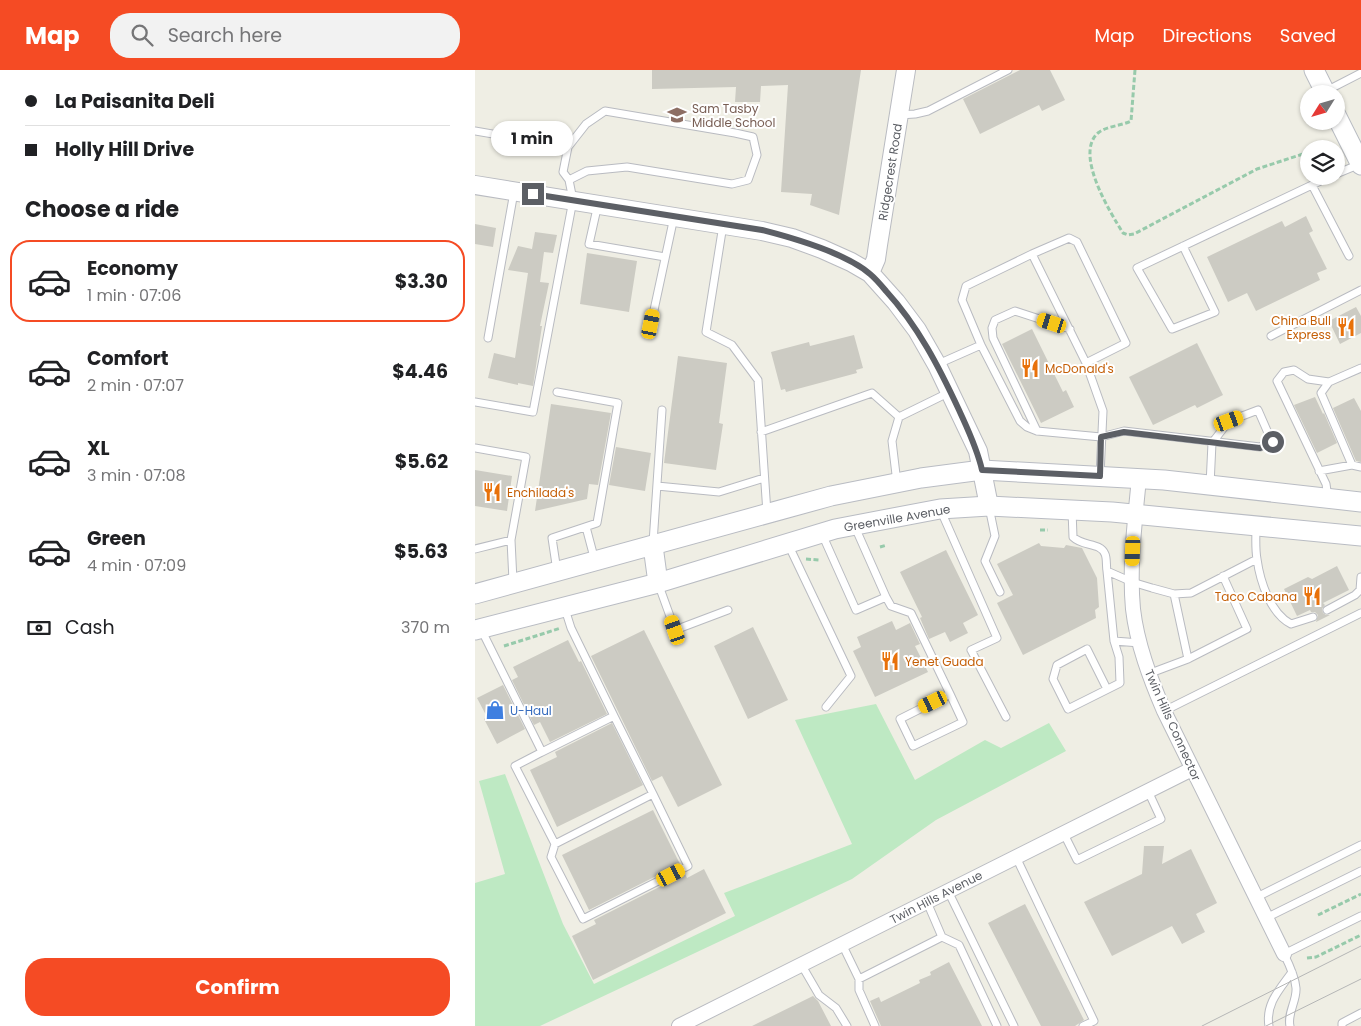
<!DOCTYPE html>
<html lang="en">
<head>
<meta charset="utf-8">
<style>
	body { margin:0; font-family:Poppins,sans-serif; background:#f2f2f2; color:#202124; height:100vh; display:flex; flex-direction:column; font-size:19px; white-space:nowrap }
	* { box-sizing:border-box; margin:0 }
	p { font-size:16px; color:#757577 }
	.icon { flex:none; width:28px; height:28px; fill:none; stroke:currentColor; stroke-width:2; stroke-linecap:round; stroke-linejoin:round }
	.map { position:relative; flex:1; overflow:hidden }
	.side { display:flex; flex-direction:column; background:#fff; width:475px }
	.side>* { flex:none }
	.banner { display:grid; align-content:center; height:110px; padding:0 25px; background:#fff }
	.needle { width:32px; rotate:233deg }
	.controls { position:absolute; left:825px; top:15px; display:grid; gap:10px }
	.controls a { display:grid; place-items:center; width:45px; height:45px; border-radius:50%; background:#fff; box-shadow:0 1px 4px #0004; font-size:25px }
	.end { position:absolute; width:22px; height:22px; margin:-11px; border:6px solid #5c5f65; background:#fff; box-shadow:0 0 0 2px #fff }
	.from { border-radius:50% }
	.bubble { position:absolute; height:35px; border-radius:18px; background:#fff; box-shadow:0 1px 4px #0004; font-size:16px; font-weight:700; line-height:35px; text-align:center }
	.car { position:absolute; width:15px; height:30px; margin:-15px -8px; border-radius:6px; box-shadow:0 0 4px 1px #0007; background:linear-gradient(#f5c518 24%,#345 0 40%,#f5c518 0 76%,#345 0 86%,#f5c518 0) }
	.banner b { display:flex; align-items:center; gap:18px; height:48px; font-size:19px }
	.banner b+b { border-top:1px solid #e0e0e0 }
	.banner i { width:12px; height:12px; background:#202124 }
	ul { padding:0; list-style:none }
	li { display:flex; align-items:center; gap:15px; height:82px; margin:0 10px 8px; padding:0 15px; border:2px solid transparent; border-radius:20px }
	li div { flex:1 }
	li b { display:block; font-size:19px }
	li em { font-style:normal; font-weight:700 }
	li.selected { border-color:#f54b24 }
	li>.icon { width:45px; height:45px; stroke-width:1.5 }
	h2 { padding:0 25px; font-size:22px; line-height:60px }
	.pay { display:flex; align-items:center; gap:12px; height:55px; padding:0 25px; font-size:19px }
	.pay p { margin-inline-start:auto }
	.primary-button { display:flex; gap:10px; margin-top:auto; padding:10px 25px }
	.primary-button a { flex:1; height:58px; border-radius:20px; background:#f54b24; color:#fff; font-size:20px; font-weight:700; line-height:58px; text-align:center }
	header { display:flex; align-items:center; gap:30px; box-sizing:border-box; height:70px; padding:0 25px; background:#f54b24; color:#fff }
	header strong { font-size:24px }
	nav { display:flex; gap:28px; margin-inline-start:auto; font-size:18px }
	.search { width:350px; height:45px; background:#f2f2f2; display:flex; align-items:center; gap:12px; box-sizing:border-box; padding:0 18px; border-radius:20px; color:#757577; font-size:19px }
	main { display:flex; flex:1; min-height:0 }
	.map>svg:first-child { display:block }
</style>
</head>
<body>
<header>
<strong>Map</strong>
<div class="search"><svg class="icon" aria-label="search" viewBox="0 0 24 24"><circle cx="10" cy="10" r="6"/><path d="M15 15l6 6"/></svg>Search here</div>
<nav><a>Map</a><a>Directions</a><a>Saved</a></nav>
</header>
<main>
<section class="side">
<div class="banner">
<b><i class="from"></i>La Paisanita Deli</b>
<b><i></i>Holly Hill Drive</b>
</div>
<h2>Choose a ride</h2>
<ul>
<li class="selected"><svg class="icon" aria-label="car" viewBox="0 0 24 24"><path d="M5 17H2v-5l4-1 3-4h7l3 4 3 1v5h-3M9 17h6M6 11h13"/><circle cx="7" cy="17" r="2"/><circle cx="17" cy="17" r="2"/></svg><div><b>Economy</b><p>1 min · 07:06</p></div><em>$3.30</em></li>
<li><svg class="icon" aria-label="car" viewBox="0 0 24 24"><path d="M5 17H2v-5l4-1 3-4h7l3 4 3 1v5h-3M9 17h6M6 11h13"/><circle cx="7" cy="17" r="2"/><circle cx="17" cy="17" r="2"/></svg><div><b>Comfort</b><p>2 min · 07:07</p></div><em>$4.46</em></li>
<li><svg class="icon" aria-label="car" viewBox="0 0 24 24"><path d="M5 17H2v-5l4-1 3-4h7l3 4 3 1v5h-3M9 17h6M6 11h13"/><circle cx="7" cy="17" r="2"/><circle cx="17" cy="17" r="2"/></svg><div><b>XL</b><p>3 min · 07:08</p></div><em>$5.62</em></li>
<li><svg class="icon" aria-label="car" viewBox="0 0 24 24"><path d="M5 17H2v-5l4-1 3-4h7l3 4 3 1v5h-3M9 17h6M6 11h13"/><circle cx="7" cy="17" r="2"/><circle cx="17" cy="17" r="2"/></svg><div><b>Green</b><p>4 min · 07:09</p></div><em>$5.63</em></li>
</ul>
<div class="pay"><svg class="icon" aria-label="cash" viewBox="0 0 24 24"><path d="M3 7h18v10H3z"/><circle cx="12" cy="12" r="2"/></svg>Cash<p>370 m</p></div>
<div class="primary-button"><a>Confirm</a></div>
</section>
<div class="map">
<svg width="886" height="956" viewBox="0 0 886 956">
	<rect width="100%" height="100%" fill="#efeee4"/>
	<path fill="#bee9c3" d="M401 634 440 710 510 670 526 678 574 653 591 681 461 750 377 809 65 956H0V813L30 804 4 711 30 704 88 854 119 914 260 846 249 823 377 774 320 650Z"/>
	<path fill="#cccbc3" d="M177 0H386L364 145 335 135 337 124 306 122 313 15 286 16 285 32H260L261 17 177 19Z
		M545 0H575L590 30 567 41 564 35 505 64 488 29Z
		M831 146 838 161 834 163 852 199 842 203 845 210 781 241 772 223 753 232 732 187 807 151 810 157Z
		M0 154 21 158 18 177 0 174Z
		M60 162 82 165 78 183 69 182 65 212 74 213 65 256H67L58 316 43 313V315L13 308 19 283 40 288 53 203 33 200 43 176 57 179Z
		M112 183 162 191 154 242 105 234Z
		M881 237 886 246V263L865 274 854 251Z
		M557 259 588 322 591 320 599 337 566 353 527 274Z
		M379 265 388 298 381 300 382 303 311 322 310 319 306 320 296 282 334 272 335 276Z
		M722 273 748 325 722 338 720 335 678 355 654 307Z
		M203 286 252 293 244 353 248 354 241 400 189 393Z
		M840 327 848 344 849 343 862 373 842 383 819 335Z
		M879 328 886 341V392L881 391 858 338Z
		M76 334 136 343 123 415 114 414 112 429 60 441Z
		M141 377 176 383 170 421 134 415Z
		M0 400 37 406 32 441 0 436Z
		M564 473 566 476 589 478 591 475 607 478 622 508 624 537 620 540 621 548 548 585 522 533 538 525 522 494Z
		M471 480 503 545 488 553 493 563 475 572 470 562 454 569 445 548 447 547 425 502Z
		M862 496 874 520 848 533 850 535 847 539 848 543 851 545H855L841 552 843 545 840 542H836L835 540 822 546 809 519 833 507 837 509Z
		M417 551 421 560 435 553 445 574 440 576 453 602 400 627 378 581 386 577 382 567Z
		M278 557 313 630 273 649 239 576Z
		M169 560 247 715 203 737 187 706 177 711 116 586Z
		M93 570 104 592 106 591 132 644 75 672 65 652 59 655 37 610 43 607 38 597Z
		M28 615 50 659 22 674 9 649 12 647 2 628Z
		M137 653 168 715 82 757 55 700 82 687 80 682Z
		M178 740 205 794 114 840 87 785Z
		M669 776H689L687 794 716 779 742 833 721 844 730 862 707 874 697 856 637 886 609 832 667 804Z
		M229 799 251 843 118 910 97 866 121 854 119 850 210 804 212 808Z
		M550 834 609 950 600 956H566L513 853Z
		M474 892 507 956H406L395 931 404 927 406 932 445 913 444 910 456 905 455 902Z
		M338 926 343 931 356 956H277Z"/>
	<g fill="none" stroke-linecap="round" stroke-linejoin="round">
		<g stroke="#b9bbc1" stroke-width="9">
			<path id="service" d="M851 21 886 3
				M424 45 440 44 453 41 533 0
				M0 61 93 77
				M861 104 885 94
				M837 115 874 186
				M123 134 114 174 190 187
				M248 155 231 262 257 275 283 310 292 443
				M708 176 740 242 697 259 662 198 856 106
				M557 184 594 168 602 172 651 273 611 293
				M176 254 199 147
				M796 266 886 220
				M13 268 39 122
				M463 294 506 275
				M0 332 58 342 98 130 94 110 88 102 93 77 111 54 130 41 260 63 278 67 282 85 273 110 257 114 152 97 112 101 94 110
				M562 361 518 268 517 258 520 250 540 241 595 259
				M286 362 397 323 424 347
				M0 378 51 387 36 470
				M877 395 846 323 854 312 886 298
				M844 401 877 395 886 397
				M625 405 628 341 611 293 557 184 491 216 487 230 506 275 545 351 552 357 562 361 626 367 649 361 785 377 797 372 783 340 754 351 737 373 735 415
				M422 413 417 371 424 347 475 322
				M182 416 244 422 289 408
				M853 428 851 414 802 311 809 302 819 300 833 309 854 312
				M514 437 520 466 510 491 525 522
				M597 440 598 467C608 477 625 472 630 484 632 488 631 496 632 501L657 512 677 518 699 524 716 523 782 489
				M466 441 522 568 496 580 531 647
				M781 456C781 467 780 478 782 489 785 511 795 543 816 554L838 547
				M111 457 120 491
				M347 464 381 540 411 527 380 457
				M178 473 187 340
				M313 474 376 606 351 637
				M0 479 36 470 38 511
				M82 501 77 468 122 453 143 333 82 322
				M632 501 639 571 665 573
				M183 513 200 560 253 540
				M699 524 713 589
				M411 527 416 536 436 543 475 624 425 649 438 676 488 652 475 624
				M852 540 880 525 885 520 886 507
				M6 559 67 682 139 646 96 558 90 539
				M673 604 713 589 772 559 748 506
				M632 619 612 579 582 595 578 609 593 639 645 613 644 587 639 571
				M689 641 886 543
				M67 682 40 696 80 774 178 724 139 646
				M589 764 602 790 686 749 673 721
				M80 774 76 787 108 849 213 796 178 724
				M541 787 619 951 608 956
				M473 821 539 956
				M780 828 886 775
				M791 848 886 801
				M467 867 484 875 522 956
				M367 874 384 909 467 867 452 832
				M326 894 344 925 361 938 372 956
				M384 909V920L400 956
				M794 956C790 934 805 919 817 902
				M815 956C812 943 822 931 821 918 820 906 814 894 809 884L886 846
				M867 956V953L886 943"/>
		</g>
		<g stroke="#b9bbc1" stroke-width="16">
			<path id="minor" d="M664 408C660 451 654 496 658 539 662 574 675 608 689 641L809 884
				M204 956 717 699"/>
		</g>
		<g stroke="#b9bbc1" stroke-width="20">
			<path id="tertiary" d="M0 115 287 161 317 168 347 179 376 192 395 203 421 232 442 260 462 295 503 381 514 436
				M395 203 401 189 403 175 431 0"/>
		</g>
		<g stroke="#b9bcc3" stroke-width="21">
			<path id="secondary" d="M839 0 851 24
				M861 45 886 95
				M178 476 183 513
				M0 524 356 426 446 408 507 400 689 410 886 432
				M0 560 183 513 360 459 465 439 514 436 637 442 886 466"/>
		</g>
		<path stroke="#97caab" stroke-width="3" stroke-dasharray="5 2.5" stroke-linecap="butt" d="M660 0 656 51C646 56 631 56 623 63 599 84 635 142 648 163L653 165 659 164 782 99 834 82
			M845 79 847 78
			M565 460H573
			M405 477 412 475
			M331 489 344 490
			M29 576 86 558
			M843 845 886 824
			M832 888 841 887 886 865"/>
		<use href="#service" stroke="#fff" stroke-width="7"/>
		<use href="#minor" stroke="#fff" stroke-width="14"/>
		<use href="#tertiary" stroke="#fff" stroke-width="18"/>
		<use href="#secondary" stroke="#fff" stroke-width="19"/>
		<path stroke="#b5b6b6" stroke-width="1" d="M727 956 886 876
			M791 956 886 909"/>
	</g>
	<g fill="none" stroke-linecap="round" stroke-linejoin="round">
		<path stroke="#5c5f65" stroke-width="6" d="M58 124 287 160C318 168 371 183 395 204 401 209 406 215 411 221 443 256 464 297 484 340 493 360 502 378 507 400L625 406 626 367 649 362 785 378 798 372"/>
	</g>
	<defs>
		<g id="school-bare" transform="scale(1.5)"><path d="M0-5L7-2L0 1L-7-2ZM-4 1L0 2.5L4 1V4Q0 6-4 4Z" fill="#8d6e63" stroke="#fff" stroke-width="2.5" paint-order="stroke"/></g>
		<g id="restaurant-bare" transform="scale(1.5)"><path d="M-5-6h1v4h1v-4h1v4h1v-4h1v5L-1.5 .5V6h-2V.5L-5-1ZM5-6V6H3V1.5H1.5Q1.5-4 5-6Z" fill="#e8710a" stroke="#fff" stroke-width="2.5" paint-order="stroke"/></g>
		<g id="shop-bare" transform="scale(1.5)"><path d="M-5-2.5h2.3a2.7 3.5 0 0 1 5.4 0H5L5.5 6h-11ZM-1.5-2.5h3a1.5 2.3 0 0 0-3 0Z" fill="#3f7fe0" stroke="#fff" stroke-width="2.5" paint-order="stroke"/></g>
	</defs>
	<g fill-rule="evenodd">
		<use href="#school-bare" x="202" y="45"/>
		<use href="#restaurant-bare" x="871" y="257"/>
		<use href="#restaurant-bare" x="555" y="298"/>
		<use href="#restaurant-bare" x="17" y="422"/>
		<use href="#restaurant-bare" x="837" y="526"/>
		<use href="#restaurant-bare" x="415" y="591"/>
		<use href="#shop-bare" x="20" y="640"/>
	</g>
	<g text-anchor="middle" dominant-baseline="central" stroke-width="4" stroke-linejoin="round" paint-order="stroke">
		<g font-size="12" fill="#785e54" stroke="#fff" text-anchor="start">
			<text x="217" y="38">Sam Tasby<tspan x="217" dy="14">Middle School</tspan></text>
		</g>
		<g font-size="12" fill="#5c5f65" stroke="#fff">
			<text transform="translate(415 102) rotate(-81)">Ridgecrest Road</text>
			<text transform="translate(422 448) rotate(-10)">Greenville Avenue</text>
			<text transform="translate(698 655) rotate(66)">Twin Hills Connector</text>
			<text transform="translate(461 827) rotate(-27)">Twin Hills Avenue</text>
		</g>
		<g font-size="12" fill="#c56008" stroke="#fff" text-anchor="start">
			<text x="856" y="250" text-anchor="end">China Bull<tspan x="856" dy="14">Express</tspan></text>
			<text x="570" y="298">McDonald's</text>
			<text x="32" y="422">Enchilada's</text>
			<text x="822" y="526" text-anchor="end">Taco Cabana</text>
			<text x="430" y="591">Yenet Guada</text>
		</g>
		<g font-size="12" fill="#366cbe" stroke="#fff" text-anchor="start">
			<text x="35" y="640">U-Haul</text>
		</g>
	</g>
</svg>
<div class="controls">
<a><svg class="needle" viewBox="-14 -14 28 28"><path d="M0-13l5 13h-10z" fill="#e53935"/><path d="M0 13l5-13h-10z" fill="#757577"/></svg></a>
<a><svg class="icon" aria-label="layers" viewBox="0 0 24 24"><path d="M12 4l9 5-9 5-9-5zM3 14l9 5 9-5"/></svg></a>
</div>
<i class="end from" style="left:798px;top:372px"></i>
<i class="end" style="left:58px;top:124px"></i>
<div class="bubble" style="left:16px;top:51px;width:82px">1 min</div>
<i class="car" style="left:577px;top:253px;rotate:288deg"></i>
<i class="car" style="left:176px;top:254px;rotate:11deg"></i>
<i class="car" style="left:754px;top:351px;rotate:70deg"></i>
<i class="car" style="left:658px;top:481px;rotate:182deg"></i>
<i class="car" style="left:200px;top:560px;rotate:341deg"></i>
<i class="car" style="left:458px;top:632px;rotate:244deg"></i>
<i class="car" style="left:196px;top:805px;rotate:63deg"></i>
</div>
</main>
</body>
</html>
